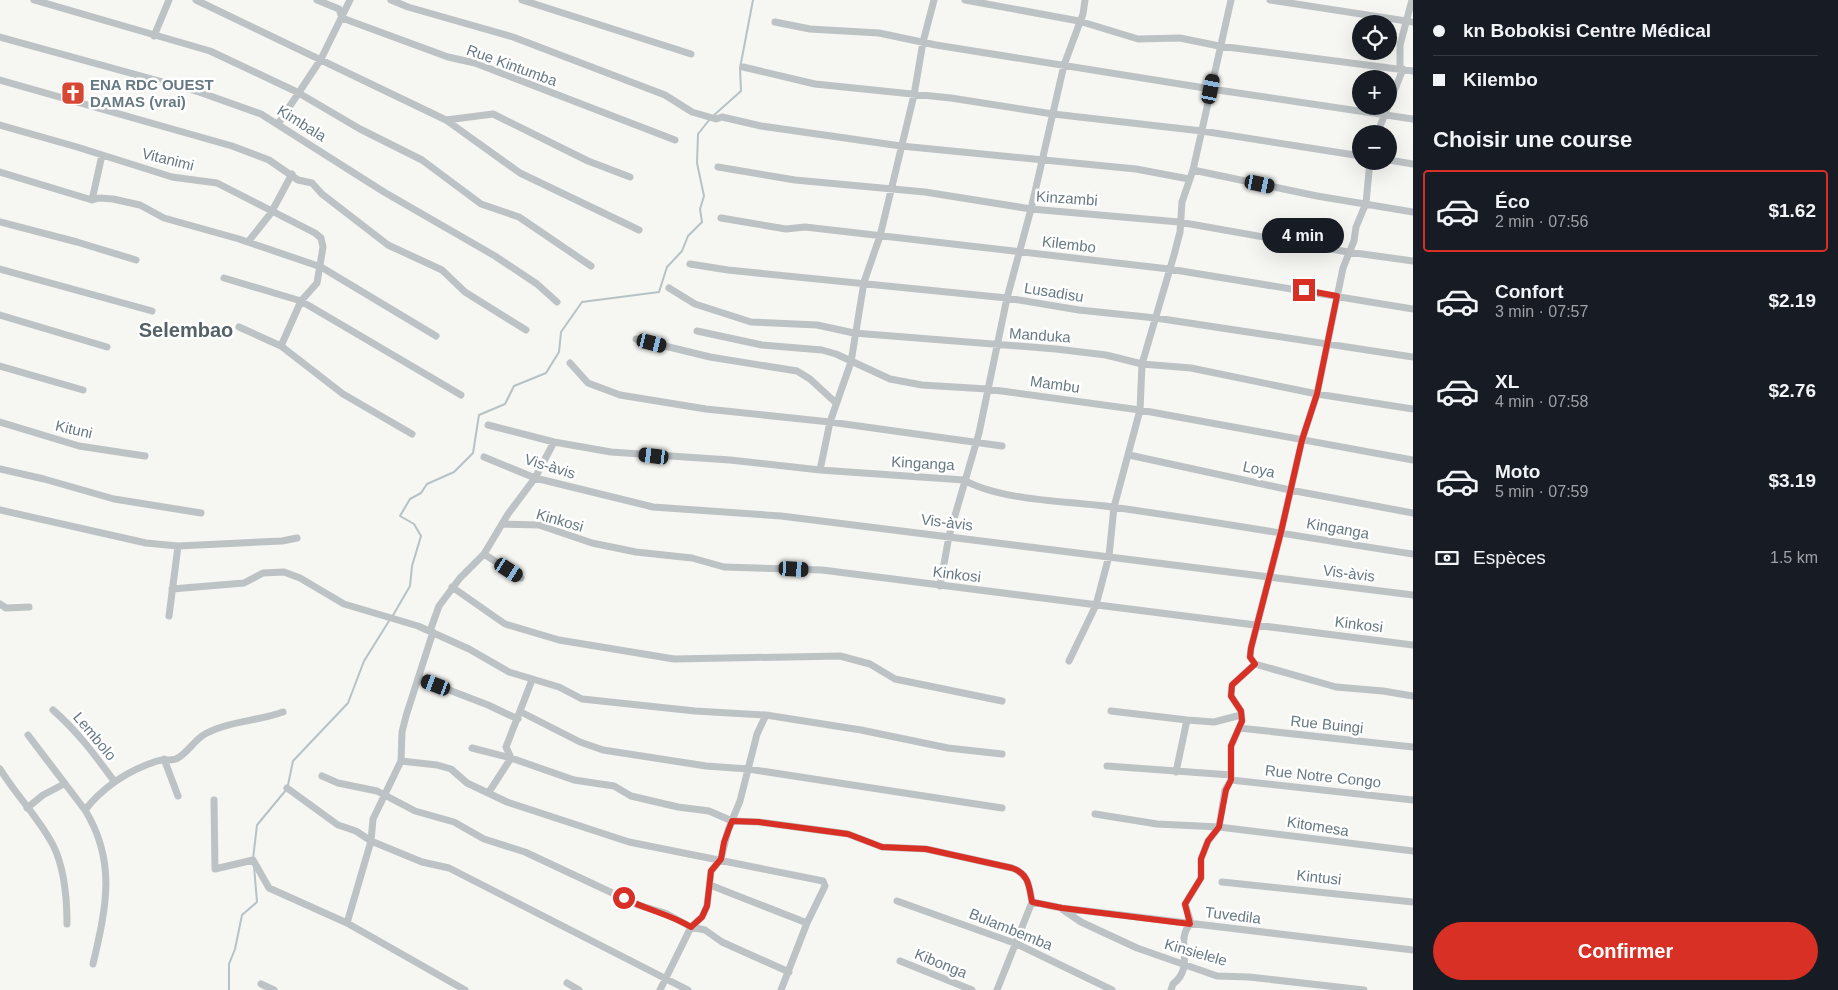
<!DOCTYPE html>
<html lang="fr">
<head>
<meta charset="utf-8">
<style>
	body { margin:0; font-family:Arial,sans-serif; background:#242831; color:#f1f3f6; height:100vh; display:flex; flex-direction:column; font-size:19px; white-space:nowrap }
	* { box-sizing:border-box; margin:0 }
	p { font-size:16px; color:#9ea1a6 }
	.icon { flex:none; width:28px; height:28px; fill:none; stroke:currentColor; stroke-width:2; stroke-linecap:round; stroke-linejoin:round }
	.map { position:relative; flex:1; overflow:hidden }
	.drawer { display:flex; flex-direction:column; background:#171b24; width:425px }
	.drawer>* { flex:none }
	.guide { display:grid; align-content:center; height:110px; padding:0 20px; background:#171b24 }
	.controls { position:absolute; left:1352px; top:15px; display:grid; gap:10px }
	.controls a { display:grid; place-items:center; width:45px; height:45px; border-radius:50%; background:#171b24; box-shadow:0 5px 20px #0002; font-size:25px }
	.end { position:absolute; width:22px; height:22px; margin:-11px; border:6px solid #d93025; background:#fff; box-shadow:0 0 0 2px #fff }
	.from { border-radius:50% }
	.bubble { position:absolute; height:35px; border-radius:18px; background:#171b24; box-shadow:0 5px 20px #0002; font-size:16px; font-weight:800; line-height:35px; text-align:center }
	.car { position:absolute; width:15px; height:30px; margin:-15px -8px; border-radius:6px; box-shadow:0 0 4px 1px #0007; background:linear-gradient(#222 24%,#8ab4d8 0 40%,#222 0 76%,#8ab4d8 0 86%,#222 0) }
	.guide b { display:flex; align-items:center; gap:18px; height:48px; font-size:19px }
	.guide b+b { border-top:1px solid #363941 }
	.guide i { width:12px; height:12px; background:#f1f3f6 }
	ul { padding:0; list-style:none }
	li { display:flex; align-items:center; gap:15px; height:82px; margin:0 10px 8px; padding:0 10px; border:2px solid transparent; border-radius:5px }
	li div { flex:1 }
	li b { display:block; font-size:19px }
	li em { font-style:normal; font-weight:800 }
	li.selected { border-color:#d93025 }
	li>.icon { width:45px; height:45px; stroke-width:1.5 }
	h2 { padding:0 20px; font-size:22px; line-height:60px }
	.pay { display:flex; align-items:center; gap:12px; height:55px; padding:0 20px; font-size:19px }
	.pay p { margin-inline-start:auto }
	.cta { display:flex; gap:10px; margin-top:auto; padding:10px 20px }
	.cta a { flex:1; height:58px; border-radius:30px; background:#d93025; color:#fff; font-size:20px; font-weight:800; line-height:58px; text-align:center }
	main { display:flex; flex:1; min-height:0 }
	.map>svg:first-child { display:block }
</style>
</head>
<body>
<main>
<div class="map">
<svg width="1413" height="990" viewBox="0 0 1413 990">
	<rect width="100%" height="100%" fill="#f6f6f3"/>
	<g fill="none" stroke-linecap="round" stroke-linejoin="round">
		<path stroke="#b6c2c5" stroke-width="2" d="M713 116 741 91 740 68 753 0
			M392 617 410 586 412 566 421 536 414 524 400 516 410 499 421 493 427 484 454 472 473 453 479 415 505 404 514 386 546 373 559 352 561 332 582 302 659 292 667 267 682 251 688 236 702 222 700 209 704 196 697 163 698 134 710 119
			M288 785 293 761 348 703 364 661 389 621
			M253 859 257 825 286 790
			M229 990V964L235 949 242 915 257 902 254 866"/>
		<path stroke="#bdc2c5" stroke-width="7" d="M34 0 210 51 297 92 360 129 422 160 481 204 519 217 591 266
			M196 0 446 120 493 114 588 161 630 177
			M317 0 339 9 342 18 448 57 475 63 675 140
			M391 0 408 7 513 37 665 95 692 112 716 119 722 117 761 126 901 146 1136 169 1189 179
			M522 0 691 54
			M965 0 1079 21 1138 39 1180 38 1219 46 1413 71
			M1270 0 1413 22
			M775 22 810 29 879 33 936 45 1211 89 1413 119
			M154 36 169 0
			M0 37 199 92 261 114 384 192 495 256 537 284 557 302
			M743 67 815 84 951 98 1053 114 1202 131 1361 156
			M1400 69V45L1412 0
			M0 80 232 146 269 160 298 180 312 183 322 194 388 245 442 270 465 292 526 330
			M1389 104 1403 69
			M446 120 520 173 639 230
			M278 124 321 59 350 0
			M0 125 77 147 172 177 217 183 315 233 321 238 323 247 317 283 301 301 281 346
			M1377 134 1388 106
			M1389 160 1413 164
			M718 167 795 180 925 192 1031 209 1179 222 1348 252 1413 261
			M1193 170 1317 196 1413 212
			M0 172 92 200 99 198 113 199 140 205 164 218 239 239 321 267 436 336
			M92 200 102 155
			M721 218 786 229 805 227 1169 269 1413 309
			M0 222 77 242 136 260
			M248 242 271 213 292 174
			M690 264 728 270 1007 298 1079 310 1156 318 1413 357
			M0 269 152 311
			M224 278 301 301 461 395
			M669 288 695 304 751 322 817 325 854 333 1056 349 1106 355 1142 364 1191 368 1317 394 1413 409
			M0 315 107 347
			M239 327 281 346 343 394 412 434
			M697 331 762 345 822 350 836 354 890 379 922 385 987 389 1140 410 1413 460
			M636 339 710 357 797 371 810 379 836 403
			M570 363 588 383 620 395 706 409 830 422 1002 446
			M0 366 83 390
			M0 422 79 446 145 456
			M488 425 554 442 611 452 730 460 820 470 964 480C1001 501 1069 501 1112 507 1213 521 1313 539 1413 554
			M1129 455 1290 490 1413 513
			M484 457 535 478 653 507 781 516 1413 595
			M0 469 44 479 114 499 201 513
			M820 470 830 422 851 362 864 282 880 236 914 95 923 42 934 0
			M0 510 146 543 178 546 282 541 297 538
			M502 524 539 525 592 543 636 552 692 558 724 567 822 570 1413 645
			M484 554 521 578
			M940 586 949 536 979 433 1007 298 1031 209 1064 65 1083 14 1085 0
			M452 587 505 624 559 640 674 659 840 656 870 664 895 679 1002 701
			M172 589 244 583 263 573 284 572 300 578 344 604 418 626 469 649 509 672 559 687 582 699 695 711 766 715 757 734 740 801 728 830 721 859 711 871 707 906 702 917 691 927 660 990
			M0 604 6 608 29 607
			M169 616 178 546
			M430 631 439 606 460 578 484 554 508 514 535 478 554 442
			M1069 661 1096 605 1109 556 1114 507 1140 410 1142 364 1174 255 1180 232 1182 202 1193 170 1231 0
			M1255 664 1250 657 1251 648 1281 532 1302 440 1317 394 1343 268 1354 241 1356 227 1366 203 1370 161
			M1255 664 1336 687 1383 691 1413 696
			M418 678 488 705 518 719
			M53 710C77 731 95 755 114 781
			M1111 711 1187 720 1176 772
			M521 712 580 742 603 750 706 766 748 769 1002 808
			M766 715 861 730 948 748 1002 754
			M1187 720 1214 722 1241 715
			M1239 728 1413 747
			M28 735 85 810C117 862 106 908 93 964
			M472 748 511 758 574 780 614 786 631 796 678 807 709 811 732 821 759 822 848 834 882 847 926 849 1012 868C1029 874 1029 886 1032 902L1062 908 1413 950
			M164 759 178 796
			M401 761 437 765 451 769 467 783 507 802 629 842 823 881 825 886 807 923 781 990
			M1107 766 1231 775
			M0 769C16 795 39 818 53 845 65 869 67 898 67 924
			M322 776 338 783 377 791 415 811 454 822 484 839 525 852 638 905 665 913 691 927 705 930 722 942 789 972
			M1231 780 1413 800
			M287 788 338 825 356 831 371 841 422 862 449 868 688 990
			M489 792 511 758 506 747 532 680
			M214 800 215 869 253 860 269 888 347 923 465 990
			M27 808 43 795 64 784
			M85 810C104 786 127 771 157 761 163 759 170 761 176 759 187 754 194 740 205 734 229 721 258 721 283 712
			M1095 814 1157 824 1219 827 1413 851
			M1222 882 1413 902
			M710 885 807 923
			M897 901 1017 944 1112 990
			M1062 909 1081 922 1137 948 1217 976 1249 977 1364 990
			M347 923 371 841 373 819 401 761 402 732 406 716 433 632
			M900 961 972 990
			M567 983 579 990
			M261 984 274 990
			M997 990 1032 902
			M1171 990 1173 984C1197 965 1173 942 1191 923L1185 904 1201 878V859L1208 841 1219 827 1225 790 1231 780V746L1242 721 1241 711 1231 696 1232 685 1255 664"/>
	</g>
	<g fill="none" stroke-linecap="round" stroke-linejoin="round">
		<path stroke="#d93025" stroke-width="6" d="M624 898C646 910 670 914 691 927L702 917 707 906 711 871 721 859 724 842 732 821 759 822 848 834 882 847 926 849 1012 868C1029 874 1029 886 1032 902L1062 908 1190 924 1185 904 1201 878V859L1208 841 1219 827 1226 790 1231 780V746L1242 721 1241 711 1231 696 1232 685 1255 664 1250 657 1251 648 1281 532 1302 440 1317 394 1337 296 1304 290"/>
	</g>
	<defs>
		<g id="church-square" transform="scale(1.25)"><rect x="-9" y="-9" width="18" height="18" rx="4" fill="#d64733" stroke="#fff"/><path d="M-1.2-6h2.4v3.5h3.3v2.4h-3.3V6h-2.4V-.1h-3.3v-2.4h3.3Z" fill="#fff"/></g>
	</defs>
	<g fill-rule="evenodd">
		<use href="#church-square" x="73" y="93"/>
	</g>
	<g text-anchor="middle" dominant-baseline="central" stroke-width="5" stroke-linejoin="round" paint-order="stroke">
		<g font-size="15" fill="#677982" stroke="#fff">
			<text transform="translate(512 65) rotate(20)">Rue Kintumba</text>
			<text transform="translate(302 123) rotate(32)">Kimbala</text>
			<text transform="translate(168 159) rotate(14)">Vitanimi</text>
			<text transform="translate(1067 198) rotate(4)">Kinzambi</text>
			<text transform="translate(1069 244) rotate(7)">Kilembo</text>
			<text transform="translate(1054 292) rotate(9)">Lusadisu</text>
			<text transform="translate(1040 335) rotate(4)">Manduka</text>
			<text transform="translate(1055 384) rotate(8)">Mambu</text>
			<text transform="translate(74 429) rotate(13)">Kituni</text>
			<text transform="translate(923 463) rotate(3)">Kinganga</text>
			<text transform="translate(550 466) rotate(17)">Vis-àvis</text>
			<text transform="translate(1259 469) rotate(12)">Loya</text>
			<text transform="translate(560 520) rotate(16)">Kinkosi</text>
			<text transform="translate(947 522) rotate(7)">Vis-àvis</text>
			<text transform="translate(1338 528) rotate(10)">Kinganga</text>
			<text transform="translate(1349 573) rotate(7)">Vis-àvis</text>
			<text transform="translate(957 574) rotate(7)">Kinkosi</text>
			<text transform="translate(1359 624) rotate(7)">Kinkosi</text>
			<text transform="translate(1327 724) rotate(6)">Rue Buingi</text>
			<text transform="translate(95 736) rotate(50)">Lembolo</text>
			<text transform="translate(1323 776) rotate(6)">Rue Notre Congo</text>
			<text transform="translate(1318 826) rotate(9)">Kitomesa</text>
			<text transform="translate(1319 877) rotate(6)">Kintusi</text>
			<text transform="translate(1233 915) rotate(7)">Tuvedila</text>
			<text transform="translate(1011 929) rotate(22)">Bulambemba</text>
			<text transform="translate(1196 952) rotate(16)">Kinsielele</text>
			<text transform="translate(941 963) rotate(22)">Kibonga</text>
		</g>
		<g font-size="15" font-weight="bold" fill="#677982" stroke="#fff" text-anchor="start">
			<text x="90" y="84">ENA RDC OUEST<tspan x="90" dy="17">DAMAS (vrai)</tspan></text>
		</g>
		<g font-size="20" font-weight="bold" fill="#556168" stroke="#fff">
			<text x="186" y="330">Selembao</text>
		</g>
	</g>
</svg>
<div class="controls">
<a><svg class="icon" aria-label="locate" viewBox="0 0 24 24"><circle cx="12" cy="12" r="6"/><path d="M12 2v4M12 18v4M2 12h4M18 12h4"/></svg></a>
<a>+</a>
<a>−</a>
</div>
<i class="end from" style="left:624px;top:898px"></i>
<i class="end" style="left:1304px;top:290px"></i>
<div class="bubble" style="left:1262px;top:218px;width:82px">4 min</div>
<i class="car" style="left:1211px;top:89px;rotate:11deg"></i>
<i class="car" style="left:1260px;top:184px;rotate:102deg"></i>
<i class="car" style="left:652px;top:343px;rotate:104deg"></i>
<i class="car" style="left:654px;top:456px;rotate:277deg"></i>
<i class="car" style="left:794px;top:569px;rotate:93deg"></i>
<i class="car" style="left:509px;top:570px;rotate:123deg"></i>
<i class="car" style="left:436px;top:685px;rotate:291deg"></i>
</div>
<section class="drawer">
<div class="guide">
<b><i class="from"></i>kn Bobokisi Centre Médical</b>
<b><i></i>Kilembo</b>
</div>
<h2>Choisir une course</h2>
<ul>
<li class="selected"><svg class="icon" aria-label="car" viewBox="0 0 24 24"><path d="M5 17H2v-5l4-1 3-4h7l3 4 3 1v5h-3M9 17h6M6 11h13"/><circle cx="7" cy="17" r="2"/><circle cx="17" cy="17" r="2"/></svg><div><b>Éco</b><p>2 min · 07:56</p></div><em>$1.62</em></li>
<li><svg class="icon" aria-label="car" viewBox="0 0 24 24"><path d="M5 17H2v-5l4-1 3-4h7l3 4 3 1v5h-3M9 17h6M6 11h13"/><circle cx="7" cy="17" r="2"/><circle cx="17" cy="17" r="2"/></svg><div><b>Confort</b><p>3 min · 07:57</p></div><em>$2.19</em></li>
<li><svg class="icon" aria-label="car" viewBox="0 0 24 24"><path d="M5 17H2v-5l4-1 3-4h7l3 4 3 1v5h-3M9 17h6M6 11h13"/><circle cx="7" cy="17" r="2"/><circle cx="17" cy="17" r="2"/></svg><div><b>XL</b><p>4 min · 07:58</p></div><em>$2.76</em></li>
<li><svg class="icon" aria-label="car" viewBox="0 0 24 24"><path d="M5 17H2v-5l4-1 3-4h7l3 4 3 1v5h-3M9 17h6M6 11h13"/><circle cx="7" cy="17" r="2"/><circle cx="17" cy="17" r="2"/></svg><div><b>Moto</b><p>5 min · 07:59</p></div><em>$3.19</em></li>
</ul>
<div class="pay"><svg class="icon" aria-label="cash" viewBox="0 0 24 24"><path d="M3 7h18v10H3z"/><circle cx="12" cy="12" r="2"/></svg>Espèces<p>1.5 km</p></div>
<div class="cta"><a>Confirmer</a></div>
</section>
</main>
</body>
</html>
